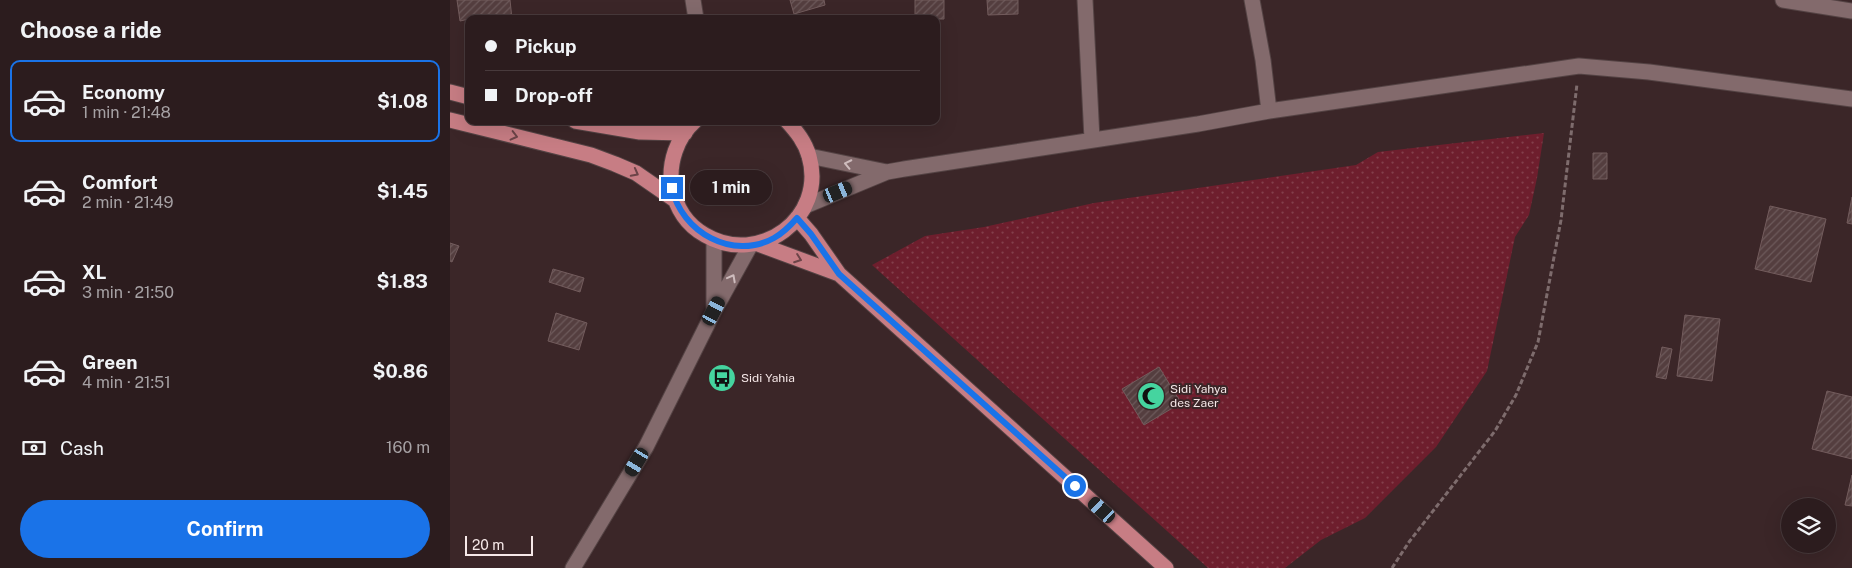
<!DOCTYPE html>
<html lang="en">
<head>
<meta charset="utf-8">
<style>
	body { margin:0; font-family:"Public Sans",sans-serif; background:#38292b; color:#f1f3f6; height:100vh; display:flex; flex-direction:column; font-size:19px; white-space:nowrap }
	* { box-sizing:border-box; margin:0 }
	p { font-size:16px; color:#a6a1a4 }
	.icon { flex:none; width:28px; height:28px; fill:none; stroke:currentColor; stroke-width:2; stroke-linecap:round; stroke-linejoin:round }
	.map { position:relative; flex:1; overflow:hidden }
	.panel { display:flex; flex-direction:column; background:#2c1c1e; width:450px }
	.panel>* { flex:none }
	.banner { position:absolute; left:15px; top:15px; width:475px; height:110px; border-radius:10px; box-shadow:0 5px 20px #0002,0 0 0 1px #483a3c; display:grid; align-content:center; height:110px; padding:0 20px; background:#2c1c1e }
	.buttons { position:absolute; left:1331px; top:498px; display:grid; gap:10px }
	.buttons a { display:grid; place-items:center; width:55px; height:55px; border-radius:50%; background:#2c1c1e; box-shadow:0 5px 20px #0002,0 0 0 1px #483a3c; font-size:25px }
	.scale { position:absolute; left:15px; bottom:12px; width:68px; box-sizing:border-box; padding-left:5px; border:2px solid #f6e8e8; border-top:0; font-size:14px; line-height:18px; white-space:nowrap; color:#f6e8e8; -webkit-text-stroke:4px #3b2628; paint-order:stroke }
	.end { position:absolute; width:22px; height:22px; margin:-11px; border:6px solid #1a73e8; background:#fff; box-shadow:0 0 0 2px #fff }
	.from { border-radius:50% }
	.bubble { position:absolute; height:35px; border-radius:18px; background:#2c1c1e; box-shadow:0 5px 20px #0002,0 0 0 1px #483a3c; font-size:16px; font-weight:700; line-height:35px; text-align:center }
	.car { position:absolute; width:15px; height:30px; margin:-15px -8px; border-radius:6px; box-shadow:0 0 4px 1px #0007; background:linear-gradient(#222 24%,#8ab4d8 0 40%,#222 0 76%,#8ab4d8 0 86%,#222 0) }
	.banner b { display:flex; align-items:center; gap:18px; height:48px; font-size:19px }
	.banner b+b { border-top:1px solid #483a3c }
	.banner i { width:12px; height:12px; background:#f1f3f6 }
	ul { padding:0; list-style:none }
	li { display:flex; align-items:center; gap:15px; height:82px; margin:0 10px 8px; padding:0 10px; border:2px solid transparent; border-radius:10px }
	li div { flex:1 }
	li b { display:block; font-size:19px }
	li em { font-style:normal; font-weight:700 }
	li.active { border-color:#1a73e8 }
	li>.icon { width:45px; height:45px; stroke-width:1.5 }
	h2 { padding:0 20px; font-size:22px; line-height:60px }
	.pay { display:flex; align-items:center; gap:12px; height:55px; padding:0 20px; font-size:19px }
	.pay p { margin-inline-start:auto }
	.cta { display:flex; gap:10px; margin-top:auto; padding:10px 20px }
	.cta a { flex:1; height:58px; border-radius:30px; background:#1a73e8; color:#fff; font-size:20px; font-weight:700; line-height:58px; text-align:center }
	main { display:flex; flex:1; min-height:0 }
	.map>svg:first-child { display:block }
</style>
</head>
<body>
<main>
<section class="panel">
<h2>Choose a ride</h2>
<ul>
<li class="active"><svg class="icon" aria-label="car" viewBox="0 0 24 24"><path d="M5 17H2v-5l4-1 3-4h7l3 4 3 1v5h-3M9 17h6M6 11h13"/><circle cx="7" cy="17" r="2"/><circle cx="17" cy="17" r="2"/></svg><div><b>Economy</b><p>1 min · 21:48</p></div><em>$1.08</em></li>
<li><svg class="icon" aria-label="car" viewBox="0 0 24 24"><path d="M5 17H2v-5l4-1 3-4h7l3 4 3 1v5h-3M9 17h6M6 11h13"/><circle cx="7" cy="17" r="2"/><circle cx="17" cy="17" r="2"/></svg><div><b>Comfort</b><p>2 min · 21:49</p></div><em>$1.45</em></li>
<li><svg class="icon" aria-label="car" viewBox="0 0 24 24"><path d="M5 17H2v-5l4-1 3-4h7l3 4 3 1v5h-3M9 17h6M6 11h13"/><circle cx="7" cy="17" r="2"/><circle cx="17" cy="17" r="2"/></svg><div><b>XL</b><p>3 min · 21:50</p></div><em>$1.83</em></li>
<li><svg class="icon" aria-label="car" viewBox="0 0 24 24"><path d="M5 17H2v-5l4-1 3-4h7l3 4 3 1v5h-3M9 17h6M6 11h13"/><circle cx="7" cy="17" r="2"/><circle cx="17" cy="17" r="2"/></svg><div><b>Green</b><p>4 min · 21:51</p></div><em>$0.86</em></li>
</ul>
<div class="pay"><svg class="icon" aria-label="cash" viewBox="0 0 24 24"><path d="M3 7h18v10H3z"/><circle cx="12" cy="12" r="2"/></svg>Cash<p>160 m</p></div>
<div class="cta"><a>Confirm</a></div>
</section>
<div class="map">
<svg width="1402" height="568" viewBox="0 0 1402 568">
	<defs>
		<pattern id="grass-dots" width="8" height="8" patternUnits="userSpaceOnUse" patternTransform="scale(1.25)"><rect width="8" height="8" fill="#6e1e2d"/><path d="M2 2h.1M6 6h.1" fill="none" stroke="#833f4b" stroke-width="1.8" stroke-linecap="round"/></pattern>
		<pattern id="building-hatch" width="6" height="6" patternUnits="userSpaceOnUse" patternTransform="scale(1.25)"><rect width="6" height="6" fill="#543e3f"/><path d="M-1 1l2-2M0 6l6-6M5 7l2-2" fill="none" stroke="#6d5a5b"/></pattern>
	</defs>
	<rect width="100%" height="100%" fill="#3b2628"/>
	<path fill="url(#grass-dots)" d="M1094 133 1087 178 1079 215 1065 237 1037 371 986 447 915 518 871 540 835 568H758L422 265 475 236 534 227 644 203 906 165 928 152Z"/>
	<path fill="url(#building-hatch)" stroke="#735c5d" d="M7 0H60L62 19H19L10 21Z
		M340 0H374L375 5 344 14Z
		M465 0H494V19H465Z
		M537 0H568V14L538 15Z
		M1143 153H1157V179H1143Z
		M1402 197V224L1397 223Z
		M1320 206 1376 219 1361 282 1305 269Z
		M0 243 9 246 2 262 0 261Z
		M103 269 134 278 130 292 99 282Z
		M106 313 137 323 129 350 98 341Z
		M1235 315 1270 319 1262 381 1227 376Z
		M1212 347 1222 349 1216 379 1206 377Z
		M709 367 731 403 694 425 672 389Z
		M1377 391 1402 397V459L1362 449Z
		M1402 475V506L1395 505Z"/>
	<g fill="none" stroke-linecap="round" stroke-linejoin="round">
		<g stroke="#544344" stroke-width="17">
			<path id="minor" d="M243 0 246 19
				M635 0 642 139
				M802 0 813 60 819 111
				M1333 0 1402 11
				M359 156 437 172
				M355 206 437 172 454 169 748 124 819 111 1129 66 1199 72 1402 99
				M264 241V310
				M123 568 196 447 264 311 300 246"/>
		</g>
		<g stroke="#544344" stroke-width="17">
			<path id="major" d="M0 92 19 97
				M0 120 141 155 165 164 186 173 225 200
				M125 121 190 132 235 133
				M245 121C227 137 218 163 222 187 226 208 237 225 255 235 309 267 377 218 359 156 355 142 347 132 337 121
				M347 218 361 234 389 274 716 568
				M308 244 389 274"/>
		</g>
		<path stroke="#7e6c6d" stroke-width="3" stroke-dasharray="5 2.5" stroke-linecap="butt" d="M942 568 959 542 1045 431 1066 395 1088 342 1111 220 1127 84"/>
		<use href="#minor" stroke="#836a6c" stroke-width="15"/>
		<use href="#major" stroke="#c77d84" stroke-width="15"/>
	</g>
	<defs><path id="oneway-chevron" d="M-2-3.5L2.5 0L-2 3.5" fill="none" stroke-width="1.6" stroke-linecap="round" stroke-linejoin="round" transform="scale(1.25)"/></defs>
	<g stroke="#6c4448">
		<use href="#oneway-chevron" transform="translate(64 136) rotate(14)"/>
		<use href="#oneway-chevron" transform="translate(185 173) rotate(28)"/>
		<use href="#oneway-chevron" transform="translate(348 259) rotate(20)"/>
	</g>
	<g stroke="#cebcbd">
		<use href="#oneway-chevron" transform="translate(398 164) rotate(-168)"/>
		<use href="#oneway-chevron" transform="translate(282 278) rotate(-62)"/>
	</g>
	<g fill="none" stroke-linecap="round" stroke-linejoin="round">
		<path stroke="#1a73e8" stroke-width="6" d="M222 188C231 232 283 261 324 238 333 233 340 226 347 218L361 234 389 274 625 486"/>
	</g>
	<defs>
		<g id="bus-disc" transform="scale(1.4375)"><circle r="9.5" fill="#45d49f" stroke="#3b2628"/><path d="M-5-6H5V4H4V6H2V4H-2V6H-4V4H-5ZM-3.5-4V0h7V-4ZM-3.5 1.2v1.5H-2V1.2ZM2 1.2v1.5H3.5V1.2Z" fill="#111"/></g>
		<g id="mosque-disc" transform="scale(1.4375)"><circle r="9.5" fill="#45d49f" stroke="#3b2628"/><path d="M3.5-4.9A6 6 0 1 0 3.5 4.9A5 5 0 1 1 3.5-4.9Z" fill="#111"/></g>
	</defs>
	<g fill-rule="evenodd">
		<use href="#bus-disc" x="272" y="378"/>
		<use href="#mosque-disc" x="701" y="396"/>
	</g>
	<g text-anchor="middle" dominant-baseline="central" stroke-width="4" stroke-linejoin="round" paint-order="stroke">
		<g font-size="12" fill="#f6e8e8" stroke="#3b2628" text-anchor="start">
			<text x="291" y="378">Sidi Yahia</text>
			<text x="720" y="389">Sidi Yahya<tspan x="720" dy="14">des Zaer</tspan></text>
		</g>
	</g>
</svg>
<div class="buttons">
<a><svg class="icon" aria-label="layers" viewBox="0 0 24 24"><path d="M12 4l9 5-9 5-9-5zM3 14l9 5 9-5"/></svg></a>
</div>
<div class="scale">20 m</div>
<i class="end from" style="left:625px;top:486px"></i>
<i class="end" style="left:222px;top:188px"></i>
<div class="bubble" style="left:240px;top:170px;width:82px">1 min</div>
<i class="car" style="left:388px;top:192px;rotate:68deg"></i>
<i class="car" style="left:264px;top:311px;rotate:28deg"></i>
<i class="car" style="left:187px;top:462px;rotate:211deg"></i>
<i class="car" style="left:652px;top:510px;rotate:312deg"></i>
<div class="banner">
<b><i class="from"></i>Pickup</b>
<b><i></i>Drop-off</b>
</div>
</div>
</main>
</body>
</html>
